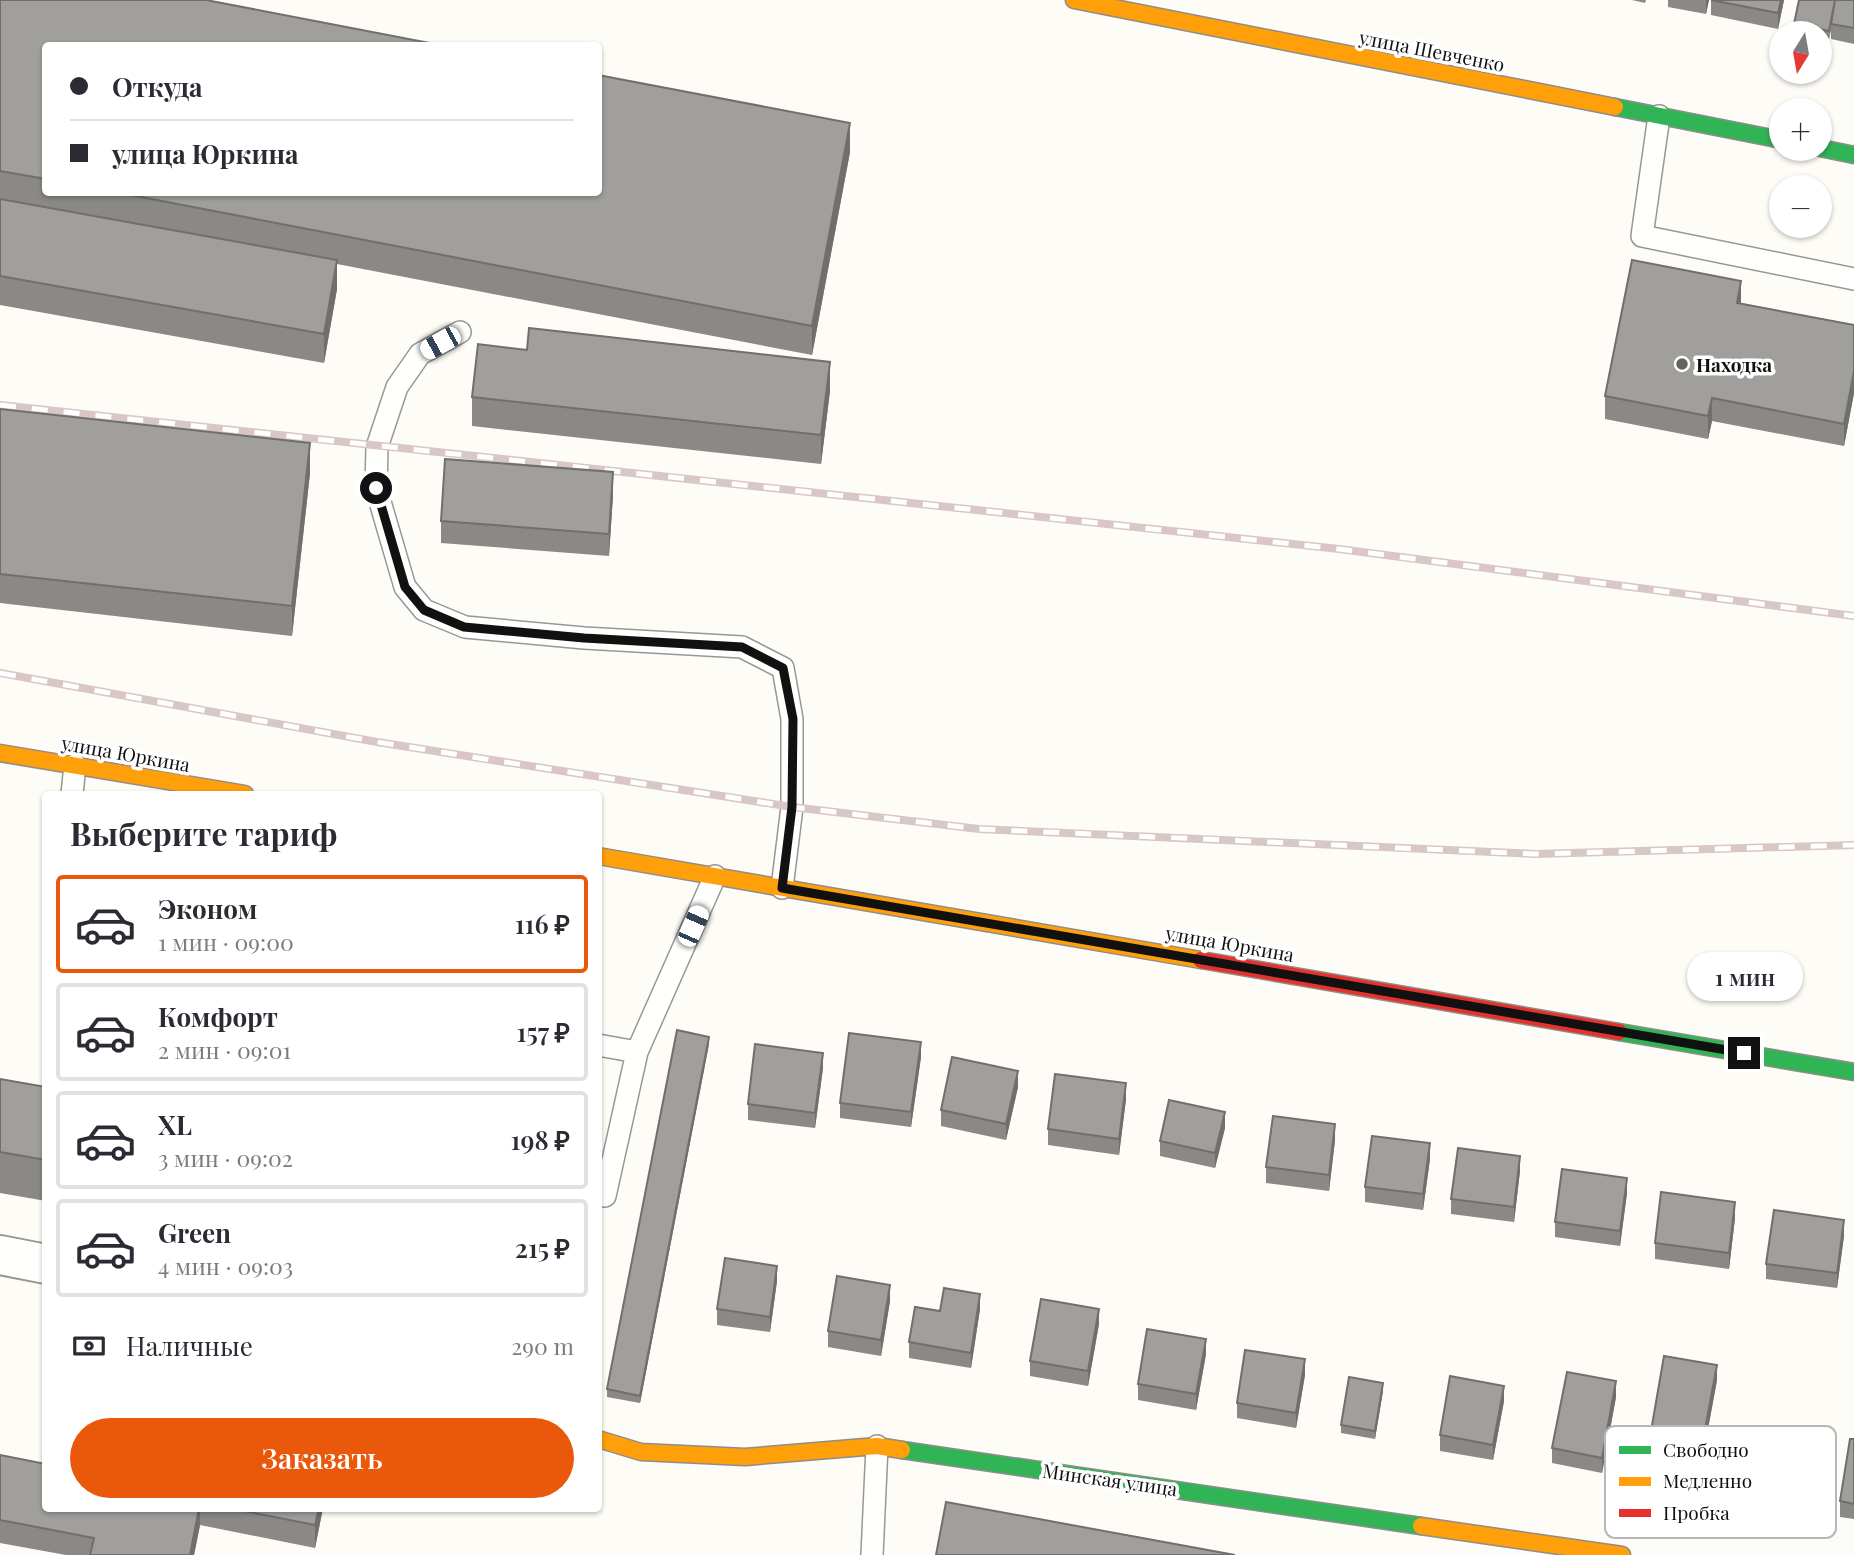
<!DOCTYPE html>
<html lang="ru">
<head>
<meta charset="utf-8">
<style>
	body { margin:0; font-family:"Playfair Display",serif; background:#f2f2f3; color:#2b2b33; height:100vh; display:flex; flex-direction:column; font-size:26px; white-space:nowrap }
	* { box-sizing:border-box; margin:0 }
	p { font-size:23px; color:#7c7c81 }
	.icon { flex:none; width:38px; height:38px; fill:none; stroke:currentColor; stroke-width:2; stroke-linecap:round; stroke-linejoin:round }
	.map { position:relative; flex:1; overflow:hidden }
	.drawer { position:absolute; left:42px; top:791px; width:560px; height:721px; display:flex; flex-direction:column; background:#fff; border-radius:7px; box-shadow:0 2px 5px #0004 }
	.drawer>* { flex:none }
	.hud { position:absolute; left:42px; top:42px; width:560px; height:154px; border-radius:7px; box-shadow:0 2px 5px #0004; display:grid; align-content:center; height:154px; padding:0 28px; background:#fff }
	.needle { width:46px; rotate:191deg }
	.tools { position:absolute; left:1769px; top:21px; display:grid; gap:14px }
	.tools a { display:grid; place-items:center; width:63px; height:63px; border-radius:50%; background:#fff; box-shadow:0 2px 5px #0004; font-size:35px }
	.end { position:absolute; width:32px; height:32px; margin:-16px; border:9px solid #111; background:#fff; box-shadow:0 0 0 4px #fff }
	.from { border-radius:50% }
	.bubble { position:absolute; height:49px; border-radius:24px; background:#fff; box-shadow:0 2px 5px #0004; font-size:23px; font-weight:600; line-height:49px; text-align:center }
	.car { position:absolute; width:21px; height:42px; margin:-21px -10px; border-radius:9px; box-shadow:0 0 5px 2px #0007; background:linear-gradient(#fff 24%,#345 0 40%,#fff 0 76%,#345 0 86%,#fff 0) }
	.hud b { display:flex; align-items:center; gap:24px; height:66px; font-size:26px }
	.hud b+b { border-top:2px solid #e1e1e2 }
	.hud i { width:18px; height:18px; background:#2b2b33 }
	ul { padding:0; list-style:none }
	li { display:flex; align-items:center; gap:21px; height:98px; margin:0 14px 10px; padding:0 14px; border:4px solid #e1e1e2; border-radius:7px }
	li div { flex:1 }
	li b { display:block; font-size:26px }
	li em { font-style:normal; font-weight:600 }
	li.on { border-color:#ea580c }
	li>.icon { width:63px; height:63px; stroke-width:1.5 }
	h2 { padding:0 28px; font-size:32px; line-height:84px }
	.pay { display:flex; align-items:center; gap:18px; height:77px; padding:0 28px; font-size:26px }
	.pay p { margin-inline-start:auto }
	.cta { display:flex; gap:14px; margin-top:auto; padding:14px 28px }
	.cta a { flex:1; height:80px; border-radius:42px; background:#ea580c; color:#fff; font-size:28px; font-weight:600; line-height:80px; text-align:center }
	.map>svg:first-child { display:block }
</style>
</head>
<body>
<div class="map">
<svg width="1854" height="1555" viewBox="0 0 1854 1555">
	<rect width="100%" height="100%" fill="#fdfcf7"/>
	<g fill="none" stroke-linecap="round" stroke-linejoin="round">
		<g stroke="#979795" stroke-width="24">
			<path id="lane" d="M1659 116 1642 236 1854 279
				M460 332 420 354 397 387 377 447 376 488 405 587 424 610 465 627 584 638 742 647 783 668 792 719V807L782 888
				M72 794 75 765
				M598 1045 637 1052
				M605 1196 637 1052 715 876
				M872 1555 877 1446"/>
		</g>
		<g stroke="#979795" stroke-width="42">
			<path id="street" d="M0 1255 46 1264"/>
		</g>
		<g stroke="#8e8d8b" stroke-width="19">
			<path id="fast" d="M1615 107 1782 140
				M1820 148 1854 155
				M1619 1032 1854 1072
				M902 1450 1421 1526"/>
		</g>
		<g stroke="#8e8d8b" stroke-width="19">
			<path id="slow" d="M1074 0 1615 107
				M0 753 245 794
				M598 856 1201 960
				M598 1439 641 1452 745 1457 877 1446 902 1450
				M1421 1526 1622 1555"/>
		</g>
		<g stroke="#8e8d8b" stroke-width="19">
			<path id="jam" d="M1201 960 1619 1032"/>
		</g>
		<use href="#lane" stroke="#fffffe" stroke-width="21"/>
		<use href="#street" stroke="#fffffe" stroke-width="38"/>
		<use href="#fast" stroke="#30b455" stroke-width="16"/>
		<use href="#slow" stroke="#ff9f0a" stroke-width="16"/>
		<use href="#jam" stroke="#e5322d" stroke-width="16"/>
		<g stroke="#d9c6c7" stroke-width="8">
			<path id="rail" d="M0 405 1339 549 1854 616
				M0 673 377 742 792 807 979 829 1536 854 1854 845"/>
		</g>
		<use href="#rail" stroke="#fff" stroke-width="5" stroke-dasharray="16" stroke-linecap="butt"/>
	</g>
	<path fill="#8a8986" d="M0 0 46 46V192H598L850 152 812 355 337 264V289L324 363 0 305Z
		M1632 0H1646L1645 3Z
		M1668 0H1709L1706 14 1668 7Z
		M1711 0H1784L1778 29 1711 15Z
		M1854 0V44L1831 39V31L1829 39 1820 37V33L1794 32V24Z
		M1741 303 1854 325V393L1844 446 1712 421 1708 439 1605 419V396Z
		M830 391 821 464 472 426V397Z
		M0 409 310 473 292 636 0 603Z
		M613 495 609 556 441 543V521Z
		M709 1044 640 1403 607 1397V1389Z
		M921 1057 911 1127 840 1118V1103Z
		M823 1068 815 1128 748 1120V1104Z
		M0 1079 46 1087V1201L0 1193Z
		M1018 1087 1006 1140 941 1126V1110Z
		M1126 1099 1119 1155 1048 1145V1129Z
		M1225 1128 1215 1168 1160 1156V1141Z
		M1335 1140 1329 1191 1266 1183V1167Z
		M1430 1159 1423 1210 1365 1202V1187Z
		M1520 1171 1514 1222 1451 1214V1199Z
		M1627 1193 1620 1246 1555 1237V1222Z
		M1735 1218 1729 1269 1655 1259V1243Z
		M1844 1236 1837 1288 1766 1279V1264Z
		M777 1281 770 1332 717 1325V1309Z
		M890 1301 881 1356 828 1347V1331Z
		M980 1309 971 1368 909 1358V1342L940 1311Z
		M1099 1324 1088 1386 1030 1376V1361Z
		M1206 1354 1196 1410 1138 1400V1384Z
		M1305 1375 1296 1428 1237 1418V1403Z
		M1717 1380 1703 1456 1651 1446V1431Z
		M1383 1391 1375 1439 1341 1433V1425Z
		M1616 1397 1602 1473 1552 1463V1448Z
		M1504 1401 1493 1460 1440 1451V1435Z
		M1854 1439V1519L1840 1517V1501Z
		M1813 1451 1804 1501 1748 1491V1475Z
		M0 1455 46 1508H323L315 1548 200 1525 194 1555H66L0 1543Z"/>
	<path fill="#716f6d" d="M1706 0H1709L1706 14Z
		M1781 0H1784L1778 29V13Z
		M850 123V152L812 355V326Z
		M337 260V289L324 363V334Z
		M1741 281V304L1737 303Z
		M830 362V391L821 464V435Z
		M1854 371V393L1844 446V424Z
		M1712 398V421L1708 439V416Z
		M310 443V473L292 636V606Z
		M613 472V495L609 556V534Z
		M709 1037V1044L640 1403V1396Z
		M921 1042V1057L911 1127V1112Z
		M823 1053V1068L815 1128V1113Z
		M1018 1071V1087L1006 1140V1124Z
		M1126 1083V1099L1119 1155V1139Z
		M1225 1112V1128L1215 1168V1153Z
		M1335 1124V1140L1329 1191V1175Z
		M1430 1143V1159L1423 1210V1194Z
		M1520 1156V1171L1514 1222V1207Z
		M1627 1178V1193L1620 1246V1231Z
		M1735 1202V1218L1729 1269V1253Z
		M1844 1220V1236L1837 1288V1273Z
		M777 1266V1281L770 1332V1317Z
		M890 1285V1301L881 1356V1340Z
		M980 1294V1309L971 1368V1353Z
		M1099 1309V1324L1088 1386V1371Z
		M1206 1339V1354L1196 1410V1394Z
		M1305 1359V1375L1296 1428V1413Z
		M1717 1365V1380L1703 1456V1440Z
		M1616 1381V1397L1602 1473V1458Z
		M1383 1383V1391L1375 1439V1431Z
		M1504 1386V1401L1493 1460V1445Z
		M1813 1436V1451L1804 1501V1485Z
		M199 1508H200V1525L194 1555H190Z
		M319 1508H323L315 1548V1525Z"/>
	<path fill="#a19f9c" stroke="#716f6d" stroke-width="2" d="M0 0H206L445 46H46V179L0 171Z
		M1711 0H1781L1778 13Z
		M1799 0H1835L1829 31 1794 24Z
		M1835 0H1854V28L1831 24Z
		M598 75 850 123 812 326 115 192H598Z
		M0 199 337 260 324 334 0 276Z
		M1632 260 1741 281 1737 303 1854 325V371L1844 424 1712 398 1708 416 1605 396Z
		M529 328 830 362 821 435 472 397 478 344 527 350Z
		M0 409 310 443 292 606 0 574Z
		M445 459 613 472 609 534 441 521Z
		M677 1030 709 1037 640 1396 607 1389Z
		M849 1033 921 1042 911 1112 840 1103Z
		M755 1044 823 1053 815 1113 748 1104Z
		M952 1057 1018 1071 1006 1124 941 1110Z
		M1055 1074 1126 1083 1119 1139 1048 1129Z
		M0 1079 46 1087V1160L0 1152Z
		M1169 1100 1225 1112 1215 1153 1160 1141Z
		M1273 1116 1335 1124 1329 1175 1266 1167Z
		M1372 1136 1430 1143 1423 1194 1365 1187Z
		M1458 1148 1520 1156 1514 1207 1451 1199Z
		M1562 1169 1627 1178 1620 1231 1555 1222Z
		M1661 1192 1735 1202 1729 1253 1655 1243Z
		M1774 1210 1844 1220 1837 1273 1766 1264Z
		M725 1258 777 1266 770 1317 717 1309Z
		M837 1276 890 1285 881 1340 828 1331Z
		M944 1288 980 1294 971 1353 909 1342 915 1307 940 1311Z
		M1041 1299 1099 1309 1088 1371 1030 1361Z
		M1147 1329 1206 1339 1196 1394 1138 1384Z
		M1245 1350 1305 1359 1296 1413 1237 1403Z
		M1664 1356 1717 1365 1703 1440 1651 1431Z
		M1567 1372 1616 1381 1602 1458 1552 1448Z
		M1450 1376 1504 1386 1493 1445 1440 1435Z
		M1349 1377 1383 1383 1375 1431 1341 1425Z
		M1850 1439H1854V1504L1840 1501Z
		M0 1455 46 1464V1508H199L190 1555H90L94 1538 0 1520Z
		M946 1502 1235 1555H936Z
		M229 1508H319L315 1525Z"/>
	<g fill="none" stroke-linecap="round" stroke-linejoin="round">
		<path stroke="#111" stroke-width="9" d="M376 488 405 587 424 610 464 627 584 638 742 647 783 668 793 719 792 807 782 888 1744 1053"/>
	</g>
	<circle fill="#646362" stroke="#fff" stroke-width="2.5" cx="1682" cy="364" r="7"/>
	<g text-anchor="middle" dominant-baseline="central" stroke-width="7" stroke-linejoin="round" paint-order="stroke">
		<g font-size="19" fill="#111" stroke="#fff">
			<text transform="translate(1432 50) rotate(11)">улица Шевченко</text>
			<text transform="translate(126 753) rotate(10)">улица Юркина</text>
			<text transform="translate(1230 943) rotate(10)">улица Юркина</text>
			<text transform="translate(1110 1479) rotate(8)">Минская улица</text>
		</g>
		<g font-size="19" font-weight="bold" fill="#111" stroke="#fff" text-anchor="start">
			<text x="1696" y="364">Находка</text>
		</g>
	</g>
	<rect x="1605" y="1426" width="231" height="112" rx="10" fill="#fff" stroke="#b8b8b8" stroke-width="2"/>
	<rect x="1619" y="1446" width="32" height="8" fill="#30b455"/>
	<rect x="1619" y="1477" width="32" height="9" fill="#ff9f0a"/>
	<rect x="1619" y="1509" width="32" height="8" fill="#e5322d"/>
	<g font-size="19" fill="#111">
		<text x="1663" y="1457">Свободно</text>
		<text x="1663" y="1488">Медленно</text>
		<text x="1663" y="1520">Пробка</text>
	</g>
</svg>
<div class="tools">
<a><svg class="needle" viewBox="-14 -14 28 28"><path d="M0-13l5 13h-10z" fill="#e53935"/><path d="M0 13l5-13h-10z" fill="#7c7c81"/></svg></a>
<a>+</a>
<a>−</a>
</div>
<i class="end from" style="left:376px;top:488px"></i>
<i class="end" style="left:1744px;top:1053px"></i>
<div class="bubble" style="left:1687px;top:952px;width:116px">1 мин</div>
<i class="car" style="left:440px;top:343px;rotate:241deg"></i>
<i class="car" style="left:693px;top:926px;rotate:24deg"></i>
<div class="hud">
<b><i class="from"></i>Откуда</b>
<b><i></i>улица Юркина</b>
</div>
<section class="drawer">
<h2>Выберите тариф</h2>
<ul>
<li class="on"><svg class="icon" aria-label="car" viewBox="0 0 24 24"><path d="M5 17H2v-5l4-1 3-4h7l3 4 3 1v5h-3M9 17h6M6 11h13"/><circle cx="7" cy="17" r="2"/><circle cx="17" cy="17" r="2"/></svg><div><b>Эконом</b><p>1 мин · 09:00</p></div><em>116 ₽</em></li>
<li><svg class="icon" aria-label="car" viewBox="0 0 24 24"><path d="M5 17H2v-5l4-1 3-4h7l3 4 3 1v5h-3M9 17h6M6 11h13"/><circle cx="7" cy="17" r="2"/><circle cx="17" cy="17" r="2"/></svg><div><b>Комфорт</b><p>2 мин · 09:01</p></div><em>157 ₽</em></li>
<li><svg class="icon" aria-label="car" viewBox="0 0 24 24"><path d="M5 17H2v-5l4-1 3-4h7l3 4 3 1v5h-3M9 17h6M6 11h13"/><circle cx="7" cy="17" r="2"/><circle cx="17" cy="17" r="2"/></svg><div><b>XL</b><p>3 мин · 09:02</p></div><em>198 ₽</em></li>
<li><svg class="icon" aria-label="car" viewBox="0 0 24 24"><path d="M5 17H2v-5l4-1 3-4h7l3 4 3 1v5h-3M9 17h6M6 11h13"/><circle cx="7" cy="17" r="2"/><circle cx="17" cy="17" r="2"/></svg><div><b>Green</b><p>4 мин · 09:03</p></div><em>215 ₽</em></li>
</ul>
<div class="pay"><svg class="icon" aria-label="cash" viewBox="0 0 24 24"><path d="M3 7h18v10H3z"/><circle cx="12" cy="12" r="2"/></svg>Наличные<p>290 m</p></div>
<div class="cta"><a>Заказать</a></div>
</section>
</div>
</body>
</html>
